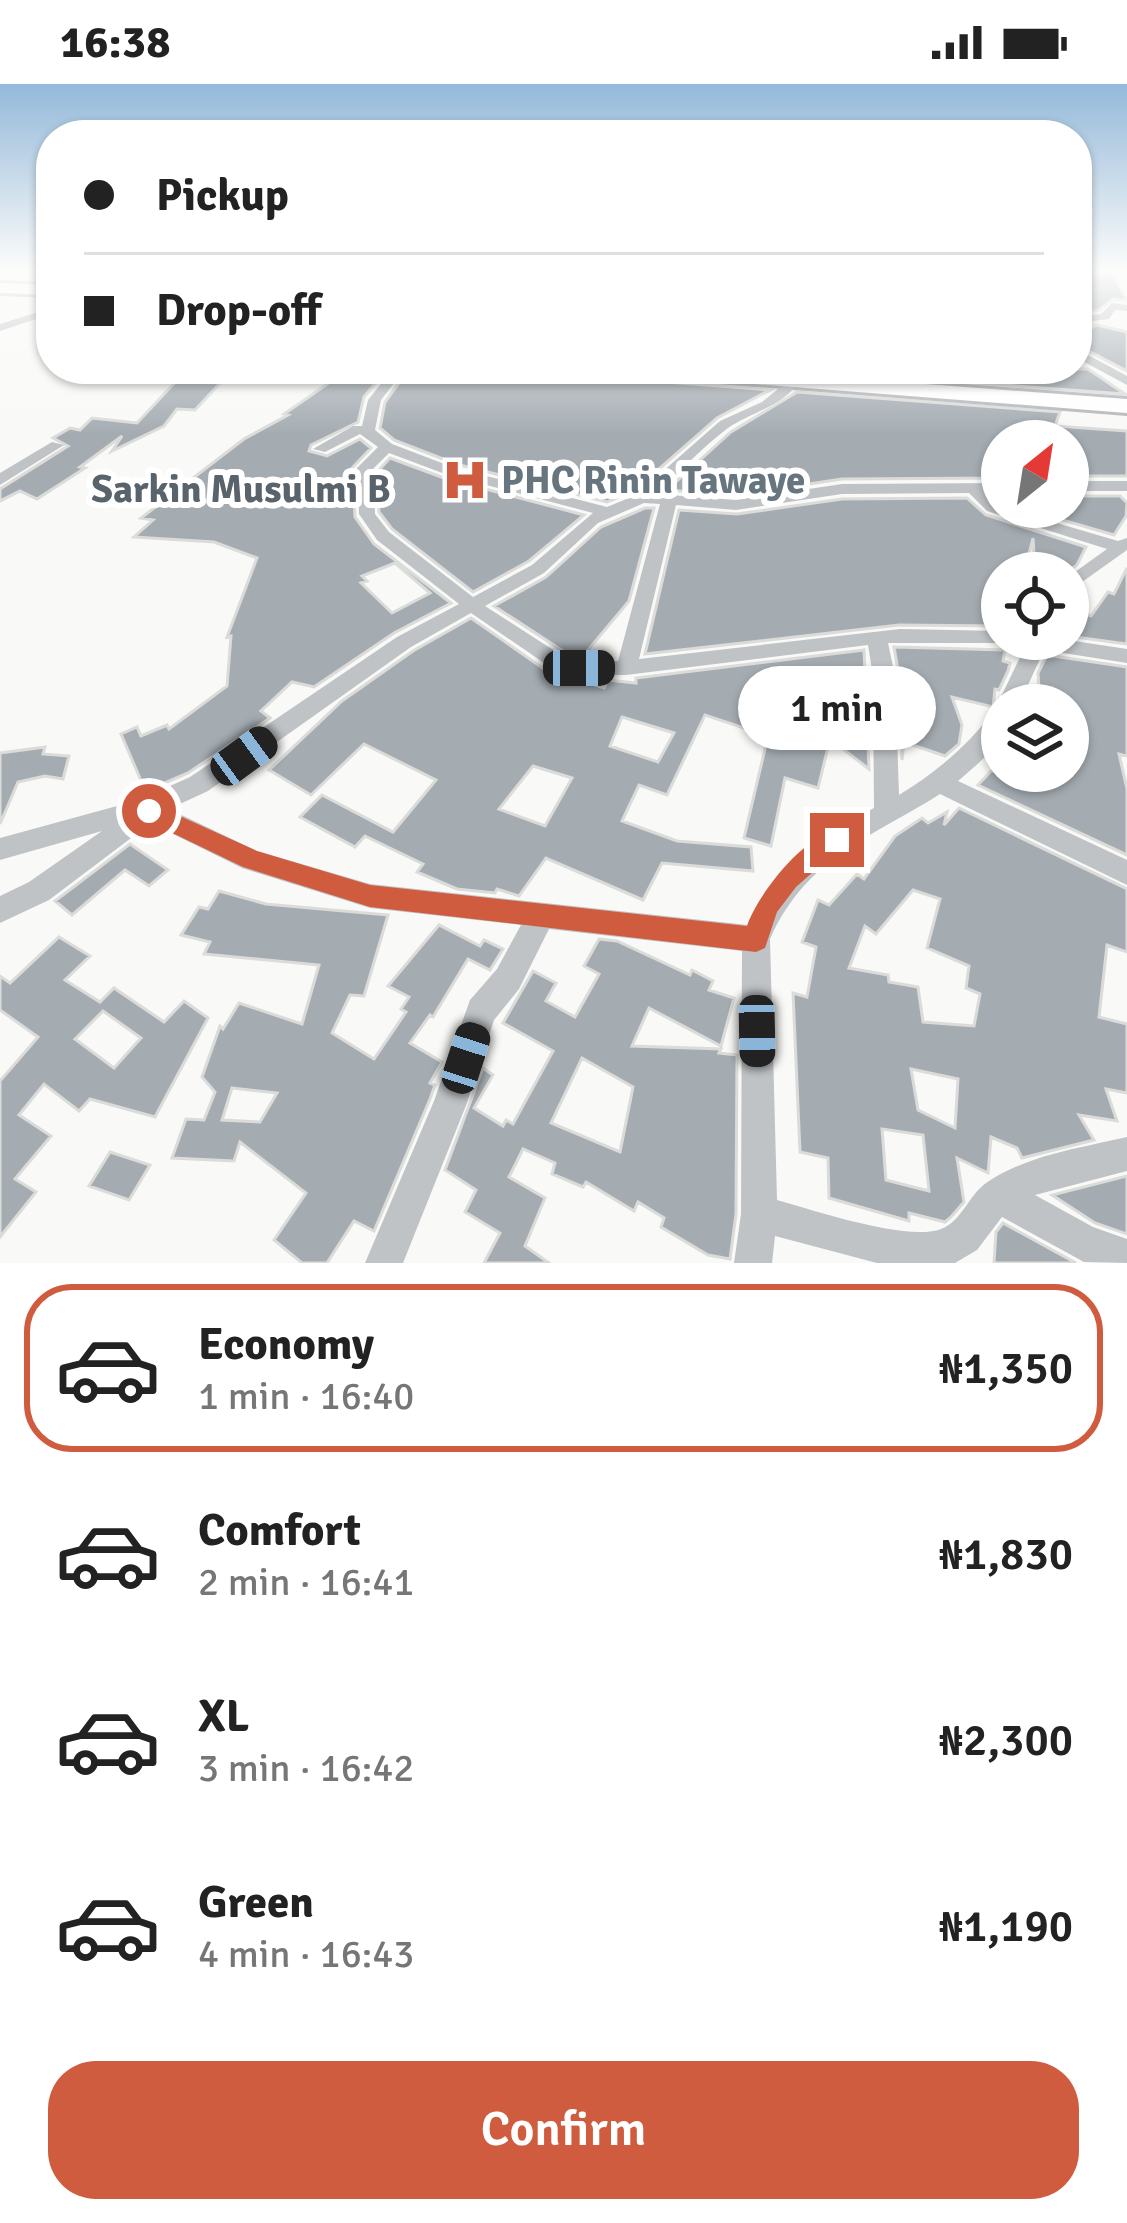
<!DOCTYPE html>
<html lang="en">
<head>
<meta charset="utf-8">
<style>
	body { margin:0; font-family:Signika,sans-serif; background:#f2f2f2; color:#222; height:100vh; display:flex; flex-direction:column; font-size:45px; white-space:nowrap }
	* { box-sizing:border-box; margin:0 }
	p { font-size:39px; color:#767676 }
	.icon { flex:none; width:66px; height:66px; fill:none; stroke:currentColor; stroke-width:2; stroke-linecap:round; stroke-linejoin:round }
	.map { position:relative; height:1179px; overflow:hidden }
	.sheet { display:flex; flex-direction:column; background:#fff; flex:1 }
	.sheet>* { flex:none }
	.guide { position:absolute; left:36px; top:36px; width:1056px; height:264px; border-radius:48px; box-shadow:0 3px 9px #0004; display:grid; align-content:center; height:264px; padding:0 48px; background:#fff }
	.needle { width:78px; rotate:30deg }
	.buttons { position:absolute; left:981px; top:336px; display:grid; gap:24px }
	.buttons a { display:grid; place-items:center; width:108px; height:108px; border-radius:50%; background:#fff; box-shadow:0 3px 9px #0004; font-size:60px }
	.end { position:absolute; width:54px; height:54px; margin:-27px; border:15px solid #d05c40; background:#fff; box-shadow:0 0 0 6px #fff }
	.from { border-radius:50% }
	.bubble { position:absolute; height:84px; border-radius:42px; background:#fff; box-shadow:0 3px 9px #0004; font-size:39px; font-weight:600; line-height:84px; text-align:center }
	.car { position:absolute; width:36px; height:72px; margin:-36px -18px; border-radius:15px; box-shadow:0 0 9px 3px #0007; background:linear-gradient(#222 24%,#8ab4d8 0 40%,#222 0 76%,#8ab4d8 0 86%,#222 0) }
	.guide b { display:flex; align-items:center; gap:42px; height:114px; font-size:45px }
	.guide b+b { border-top:3px solid #e0e0e0 }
	.guide i { width:30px; height:30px; background:#222 }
	ul { padding:21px 0 0; list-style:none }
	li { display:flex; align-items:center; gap:36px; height:168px; margin:0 24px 18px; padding:0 24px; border:6px solid transparent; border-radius:48px }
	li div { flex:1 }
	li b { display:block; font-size:45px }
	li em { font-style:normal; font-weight:600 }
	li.active { border-color:#d05c40 }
	li>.icon { width:108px; height:108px; stroke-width:1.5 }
	.button { display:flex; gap:24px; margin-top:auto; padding:24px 48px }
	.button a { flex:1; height:138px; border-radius:48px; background:#d05c40; color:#fff; font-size:48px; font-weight:600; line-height:138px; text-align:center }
	.status { display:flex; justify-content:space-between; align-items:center; height:84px; padding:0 60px; background:#fff; direction:ltr }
	.status svg { height:33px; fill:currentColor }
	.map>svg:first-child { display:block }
</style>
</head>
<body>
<div class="status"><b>16:38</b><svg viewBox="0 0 49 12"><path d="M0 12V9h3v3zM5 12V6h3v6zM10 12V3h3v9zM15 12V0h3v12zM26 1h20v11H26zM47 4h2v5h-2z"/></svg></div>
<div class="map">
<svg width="1127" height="1179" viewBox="0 0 1127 1179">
	<rect width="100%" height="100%" fill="#f9f9f7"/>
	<path fill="#a4acb2" stroke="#dbdbd9" stroke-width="3" fill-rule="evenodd" d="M1110 186 1127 216 1113 215 1099 226 1077 228V197Z
		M1097 241 1127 248V287L1077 261V252Z
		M349 285H387L364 313 358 338 311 361 309 367 327 372 360 355 371 364 352 384 355 433 374 460 451 519 394 549 314 603 292 598 261 627 270 634 188 689 130 714 127 706 142 699 121 650 137 643 141 652 167 641 169 645 227 602 231 552 227 553 257 474 214 458 134 453 153 436 141 434 244 355 288 331 284 330ZM395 479 430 509 392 529 361 499 367 497 362 492Z
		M409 285H578L608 292 630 290 640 296 770 306 717 334 634 407 607 418 456 380 394 356 380 344 385 318Z
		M844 285H1088L1125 310 842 289Z
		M179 294 223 296 195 326 177 325 164 342 112 367 122 352 80 383 85 384 37 415 20 407 0 417V405L68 362 53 354 70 344 80 346 92 334 137 339Z
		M797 308 1060 328 1055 342 1127 347V392H1068L1084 389 1068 372V357L1024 352 1023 357H1002V394L842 395 736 411 667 406 731 348Z
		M390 374 444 394 584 431 529 477 473 508 392 445 379 428 378 387Z
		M1069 412H1120L1127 419 1126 432 1114 451 1018 423H1074Z
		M967 414 986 431 1086 463 1077 481 1066 489H1035L1033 454 1024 489H1002V542L899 541 645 570 679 426 737 430 842 415Z
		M645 424H654L629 517 583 572 563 567 494 522 546 493 601 443Z
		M1127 484V560L1068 552 1078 527 1091 532 1108 508 1114 510Z
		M471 534 544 585 604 604 608 596 636 599V594L864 566 869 685 830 655 818 704 785 694 771 762 744 754 768 652 705 631 667 711 639 701 622 737 677 757 751 763 753 787 662 779 643 816 546 774 519 812 497 805 495 809 457 805 417 788 423 780 365 752 355 763 300 733 322 711 393 748 436 696 364 660 311 711 269 686 342 617 413 567ZM622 633 674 649 658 678 610 662ZM533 682 572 694 545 742 499 725Z
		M894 563 1005 566 1003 577 1010 579 1008 587 999 606 995 605 993 623 952 613 962 641 959 660 945 672 904 658 902 676 899 592Z
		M1047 571 1127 583V672L1119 670 1127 705V771L978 701 991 687H1068V621H1040L1038 589Z
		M45 663 43 670 69 672 63 695 45 692 18 698 0 740V669Z
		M959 724 1127 805V868L1107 861 1099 933 1127 940V1009L1106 1005 1117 1037 1079 1031 1094 1056 1022 1074 1017 1064 991 1053 988 1089 957 1074 964 1118 951 1133 945 1138 909 1129V1137L829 1114 828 1074 800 1068 793 909 807 913 816 863 802 858 818 816 829 821 857 790 864 795 895 752 922 734 928 739 947 728 944 741ZM913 806 940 815 927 864 969 882 966 904 980 910 974 942 923 938 918 903 889 898 888 891 849 884 865 842 876 850ZM911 985 958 995 955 1044 918 1026ZM882 1045 923 1051 929 1107 886 1096Z
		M130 760 168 786 149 802 125 786 72 831 55 817Z
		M219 807 266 820 388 831 364 912 350 911 332 949 374 975 406 928 401 925 409 913 388 902 439 841 480 862 484 856 503 865 490 886 468 875 433 933 430 931 410 959 442 978 430 999 435 1001 430 1015 374 1147 354 1137 327 1179H302L274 1156 306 1109 240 1058 234 1077 172 1074 186 1035 204 1036 215 1008 202 993 220 942 223 945 239 919 302 940 319 881 204 870 210 858 181 851 199 823 208 825ZM232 1004 277 1009 260 1038 222 1036Z
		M59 853 90 872 65 896 100 918 114 904 164 938 184 917 208 934 155 1033 90 1015 79 1027 44 1000 19 1031 51 1052 15 1095 36 1108 0 1153V997L38 953 0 926V892L10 899ZM103 927 141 954 114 984 75 955Z
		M599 855 617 857 690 891 692 886 713 897 709 906 734 914 721 962 649 924 632 962 721 965 719 969 737 971 736 1130 730 1175 708 1171 661 1143 664 1134 638 1118 634 1127 586 1098 583 1103 552 1090 555 1079 523 1065 509 1093 545 1114 525 1162 549 1179H484L500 1149 465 1128 476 1106 445 1086 483 984 493 991 474 1024 503 1042 506 1036 513 1040 553 967 503 939 533 887 556 899 546 917 575 933 599 890 584 882ZM582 974 633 1003 620 1068 551 1039Z
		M110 1068 150 1081 129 1116 89 1102Z
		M1127 1092V1150L1095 1139 1052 1111Z
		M1003 1139 1076 1179H994L996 1148Z"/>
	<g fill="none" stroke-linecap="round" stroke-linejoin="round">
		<g stroke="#b3b6ba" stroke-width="6">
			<path id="trunk" d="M0 199 51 201V211L0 209Z
				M630 285H724L1127 315V329L640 291Z"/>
		</g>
		<path fill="#bfc3c6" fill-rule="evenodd" d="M1100 186 1099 188 1077 193V187Z
			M1112 219 1127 221V227L1115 226 1109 235 1077 239V233L1101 230Z
			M51 224V230L0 247V240Z
			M1077 265 1127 292V301L1077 274Z
			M393 285H405L381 316 375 346 392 360 455 384 607 423 636 411 720 337 762 318 794 292 800 296C782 324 754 326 728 344 702 363 679 389 656 410L736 416 842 400 1002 399V409H987L1002 423 1118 457 1127 454V466L1068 508V493L1107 465 987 427 969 409 842 410 736 426 676 421 639 575 900 545 1002 547V555H1061L1127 565V579L1044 566 1019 621H1002C1002 663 988 671 958 697L1127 776V801L940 710C869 755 807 773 770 855L777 1116C813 1126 908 1158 941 1145 961 1138 969 1111 986 1099 1027 1071 1080 1064 1127 1053V1087L1035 1111 1093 1143 1127 1155V1179L1084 1178 1002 1133 977 1166 955 1179H877L775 1152 772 1179H734L741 1130 742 867 549 845 519 905 494 936 467 1019 403 1179H365L434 1017 470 916 497 885 521 841 370 824 242 784 151 739 49 816 0 839V812L29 798 102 747 0 776V754L139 716 190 693 397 553 459 520 377 456 359 430 357 384 378 363 360 350 325 368 313 365 353 342H362L368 316ZM389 369 445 390 593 429 532 481 473 513 389 448 375 430 373 385ZM644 419 660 420 618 577H580L561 571 485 522 544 489 598 439ZM471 529 547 581 579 591H626L868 561 873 592 874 724C812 757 779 776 748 841L370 800 257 767 169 725 208 707 411 563ZM1010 556 1025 563 997 621 1000 626 994 627C966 663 938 687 899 711L895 592 888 559H1002Z
			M827 285H840L828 297H820L818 294Z
			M52 358 64 361 0 401V389Z
			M1068 397H1127V407H1068Z"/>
		<use href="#trunk" fill="#fff" fill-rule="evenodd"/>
	</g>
	<linearGradient id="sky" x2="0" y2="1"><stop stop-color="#94b9da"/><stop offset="0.53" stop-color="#fcfcfb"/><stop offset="1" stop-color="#fcfcfb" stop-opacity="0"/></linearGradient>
	<rect width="1127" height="351" fill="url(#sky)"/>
	<path fill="#d05c40" d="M149 718 257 767 370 801 747 842C756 813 811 739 845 749L849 756 796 803 777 828 765 864 756 868 370 823 243 783 141 734 138 727Z"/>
	<defs>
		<g id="hospital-bare" transform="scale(3.6)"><path d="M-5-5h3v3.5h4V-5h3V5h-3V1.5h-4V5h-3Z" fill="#d05c40" stroke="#fff" stroke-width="2.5" paint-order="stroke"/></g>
	</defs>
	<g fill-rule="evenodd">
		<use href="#hospital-bare" x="465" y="396"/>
	</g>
	<g text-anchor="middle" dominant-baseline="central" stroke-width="12" stroke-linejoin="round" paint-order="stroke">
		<g font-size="39" font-weight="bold" fill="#67757f" stroke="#fff" text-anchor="start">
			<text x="501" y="396">PHC Rinin Tawaye</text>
		</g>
		<g font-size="39" font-weight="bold" fill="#59636b" stroke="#fff">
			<text x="241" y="405">Sarkin Musulmi B</text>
		</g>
	</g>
</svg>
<div class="buttons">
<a><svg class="needle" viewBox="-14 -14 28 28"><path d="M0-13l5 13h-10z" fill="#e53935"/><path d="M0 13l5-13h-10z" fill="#767676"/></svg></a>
<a><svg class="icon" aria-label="locate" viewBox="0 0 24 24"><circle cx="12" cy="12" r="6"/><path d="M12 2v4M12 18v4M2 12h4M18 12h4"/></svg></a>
<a><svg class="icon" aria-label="layers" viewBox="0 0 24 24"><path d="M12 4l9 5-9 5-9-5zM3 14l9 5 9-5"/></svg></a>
</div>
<i class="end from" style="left:149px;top:727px"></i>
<i class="end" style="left:837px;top:756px"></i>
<div class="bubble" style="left:738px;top:582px;width:198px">1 min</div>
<i class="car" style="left:579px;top:584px;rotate:90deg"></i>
<i class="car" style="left:244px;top:672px;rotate:54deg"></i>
<i class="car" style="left:757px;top:947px;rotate:179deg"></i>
<i class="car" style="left:466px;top:974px;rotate:18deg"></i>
<div class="guide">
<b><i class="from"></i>Pickup</b>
<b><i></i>Drop-off</b>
</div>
</div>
<section class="sheet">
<ul>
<li class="active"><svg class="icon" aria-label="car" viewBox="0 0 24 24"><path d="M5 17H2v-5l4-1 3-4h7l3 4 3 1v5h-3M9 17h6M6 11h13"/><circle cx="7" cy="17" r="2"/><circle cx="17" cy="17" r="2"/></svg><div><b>Economy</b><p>1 min · 16:40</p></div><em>₦1,350</em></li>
<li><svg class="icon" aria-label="car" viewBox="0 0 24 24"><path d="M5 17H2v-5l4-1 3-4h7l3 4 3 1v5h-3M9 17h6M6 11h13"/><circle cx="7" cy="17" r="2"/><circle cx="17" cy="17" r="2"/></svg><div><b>Comfort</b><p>2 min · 16:41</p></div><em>₦1,830</em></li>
<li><svg class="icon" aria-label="car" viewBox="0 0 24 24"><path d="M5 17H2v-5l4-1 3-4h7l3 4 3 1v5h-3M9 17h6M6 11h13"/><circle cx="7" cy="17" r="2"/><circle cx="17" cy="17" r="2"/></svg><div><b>XL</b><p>3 min · 16:42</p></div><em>₦2,300</em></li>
<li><svg class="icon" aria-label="car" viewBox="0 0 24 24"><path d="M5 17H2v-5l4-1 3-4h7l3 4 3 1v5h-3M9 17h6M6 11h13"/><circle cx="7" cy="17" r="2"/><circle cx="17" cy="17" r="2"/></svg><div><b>Green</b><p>4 min · 16:43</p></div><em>₦1,190</em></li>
</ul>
<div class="button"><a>Confirm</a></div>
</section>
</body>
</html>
